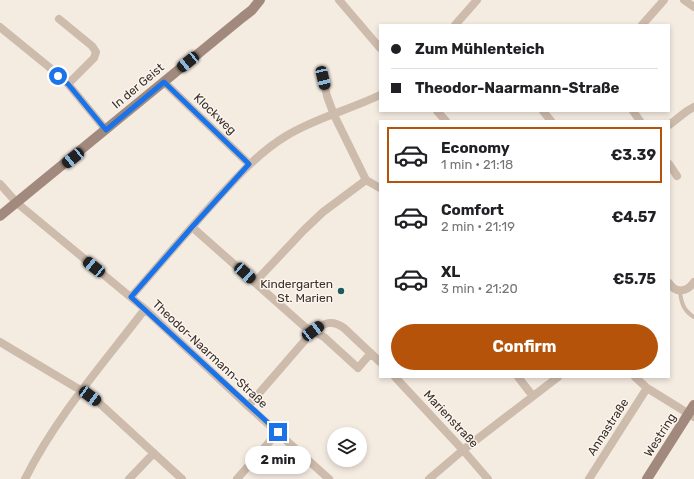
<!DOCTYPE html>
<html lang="en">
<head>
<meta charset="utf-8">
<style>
	body { margin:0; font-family:Rubik,sans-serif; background:#f2f2f2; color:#202124; height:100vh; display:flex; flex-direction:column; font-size:15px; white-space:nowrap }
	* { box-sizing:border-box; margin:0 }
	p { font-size:13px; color:#757577 }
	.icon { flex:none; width:22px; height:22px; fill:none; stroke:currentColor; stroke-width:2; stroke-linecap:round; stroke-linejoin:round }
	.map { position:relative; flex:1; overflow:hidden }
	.side { position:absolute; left:379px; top:120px; width:291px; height:258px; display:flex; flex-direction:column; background:#fff; border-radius:0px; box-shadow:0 2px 6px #0003 }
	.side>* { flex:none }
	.banner { position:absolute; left:379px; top:24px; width:291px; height:88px; border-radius:0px; box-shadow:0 2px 6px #0003; display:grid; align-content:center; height:88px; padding:0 12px; background:#fff }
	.controls { position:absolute; left:327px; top:427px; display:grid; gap:8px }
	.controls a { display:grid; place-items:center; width:40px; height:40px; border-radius:50%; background:#fff; box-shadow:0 2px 6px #0003; font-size:20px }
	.end { position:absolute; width:18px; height:18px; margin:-9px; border:5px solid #1a73e8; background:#fff; box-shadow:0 0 0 2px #fff }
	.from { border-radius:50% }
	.bubble { position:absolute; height:28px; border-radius:14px; background:#fff; box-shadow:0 2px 6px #0003; font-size:13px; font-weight:700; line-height:28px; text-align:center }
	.car { position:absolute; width:12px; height:24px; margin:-12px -6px; border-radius:5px; box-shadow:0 0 3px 1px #0007; background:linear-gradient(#222 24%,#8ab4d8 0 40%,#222 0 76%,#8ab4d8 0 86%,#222 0) }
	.banner b { display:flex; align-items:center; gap:14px; height:38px; font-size:15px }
	.banner b+b { border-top:1px solid #e0e0e0 }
	.banner i { width:10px; height:10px; background:#202124 }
	ul { padding:7px 0 0; list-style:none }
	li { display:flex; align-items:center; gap:12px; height:56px; margin:0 8px 6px; padding:0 4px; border:2px solid transparent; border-radius:0px }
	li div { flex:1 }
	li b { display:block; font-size:15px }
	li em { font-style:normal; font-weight:700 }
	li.on { border-color:#b45309 }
	li>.icon { width:36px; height:36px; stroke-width:1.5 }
	.primary-button { display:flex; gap:8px; margin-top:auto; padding:8px 12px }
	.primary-button a { flex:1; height:46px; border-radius:24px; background:#b45309; color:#fff; font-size:16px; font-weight:700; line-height:46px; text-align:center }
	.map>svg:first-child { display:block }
</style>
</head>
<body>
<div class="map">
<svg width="694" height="479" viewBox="0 0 694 479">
	<rect width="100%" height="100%" fill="#f4ebe1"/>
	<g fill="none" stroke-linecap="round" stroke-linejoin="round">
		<path stroke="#cdbbac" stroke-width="4" d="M680 291C681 303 684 311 694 317"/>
		<path stroke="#cdbbac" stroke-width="8" d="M339 0 380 48
			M684 0 694 7
			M59 19 92 46 96 52 94 58 68 84
			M455 25 477 0
			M642 25 664 0
			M0 27 49 67 68 84 106 130
			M323 78 327 96 334 115 366 180 380 188
			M164 82 249 164
			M437 111 446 121
			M543 111 551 121
			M633 111 640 121
			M669 125 687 111 694 107
			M669 164 677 176
			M0 184 17 203 145 309 248 406 329 479
			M192 227 305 327 324 337 358 368 371 353
			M255 282 304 230 323 212 366 180
			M669 283C676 294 687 292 694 282
			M131 297C159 265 186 233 215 201 237 177 258 153 286 136 315 118 349 110 380 95
			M0 342 82 391 97 401 182 479
			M395 377 463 450 488 479
			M518 377 532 395
			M635 377 647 388 694 417
			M248 406 313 331C324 323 332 319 344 328L380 362
			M25 479C56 417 103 364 145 309
			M129 479 154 453
			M237 479 278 432
			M429 479 463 450 558 377
			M589 479 647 388"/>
		<path stroke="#a18a7d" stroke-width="10" d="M0 216 243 17 252 10 260 0
			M647 479 694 405"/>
	</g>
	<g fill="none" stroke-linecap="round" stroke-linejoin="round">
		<path stroke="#1a73e8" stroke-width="5" d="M58 76 68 84 106 130 164 82 249 164 192 227 131 297 278 432"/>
	</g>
	<circle fill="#1f5a5e" stroke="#fbf5ee" stroke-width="1.5" cx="341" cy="291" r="4"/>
	<g text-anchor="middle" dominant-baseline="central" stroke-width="3" stroke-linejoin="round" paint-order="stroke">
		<g font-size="12" fill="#3b302b" stroke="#fbf5ee">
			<text transform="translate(138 86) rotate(-40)">In der Geist</text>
			<text transform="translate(215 114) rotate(44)">Klockweg</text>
			<text transform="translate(210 354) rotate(43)">Theodor-Naarmann-Straße</text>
			<text transform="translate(451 419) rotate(47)">Marienstraße</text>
			<text transform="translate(608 427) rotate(-57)">Annastraße</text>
			<text transform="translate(660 435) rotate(-58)">Westring</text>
		</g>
		<g font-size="12" fill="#3b302b" stroke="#fbf5ee" text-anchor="end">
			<text x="333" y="284">Kindergarten<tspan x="333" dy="14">St. Marien</tspan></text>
		</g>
	</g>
</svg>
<div class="controls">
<a><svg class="icon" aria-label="layers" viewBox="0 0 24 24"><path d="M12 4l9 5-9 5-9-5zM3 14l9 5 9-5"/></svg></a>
</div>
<i class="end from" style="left:58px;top:76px"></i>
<i class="end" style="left:278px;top:432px"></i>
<div class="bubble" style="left:245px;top:446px;width:66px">2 min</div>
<i class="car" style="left:188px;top:62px;rotate:231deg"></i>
<i class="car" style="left:323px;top:78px;rotate:167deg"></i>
<i class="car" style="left:73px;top:158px;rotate:231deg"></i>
<i class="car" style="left:94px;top:267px;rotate:309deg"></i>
<i class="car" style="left:245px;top:273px;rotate:132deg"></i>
<i class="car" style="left:313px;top:331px;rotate:53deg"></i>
<i class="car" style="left:90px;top:396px;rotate:126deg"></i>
<div class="banner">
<b><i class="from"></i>Zum Mühlenteich</b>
<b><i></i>Theodor-Naarmann-Straße</b>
</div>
<section class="side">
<ul>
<li class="on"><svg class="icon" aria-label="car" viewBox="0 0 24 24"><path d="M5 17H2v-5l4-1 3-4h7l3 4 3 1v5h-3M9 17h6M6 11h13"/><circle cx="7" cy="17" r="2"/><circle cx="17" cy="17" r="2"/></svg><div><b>Economy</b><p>1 min · 21:18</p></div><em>€3.39</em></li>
<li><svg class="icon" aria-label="car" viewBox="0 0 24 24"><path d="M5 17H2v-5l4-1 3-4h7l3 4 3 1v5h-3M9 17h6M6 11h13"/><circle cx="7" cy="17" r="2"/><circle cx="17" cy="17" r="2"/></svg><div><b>Comfort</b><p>2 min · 21:19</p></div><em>€4.57</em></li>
<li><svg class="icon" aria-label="car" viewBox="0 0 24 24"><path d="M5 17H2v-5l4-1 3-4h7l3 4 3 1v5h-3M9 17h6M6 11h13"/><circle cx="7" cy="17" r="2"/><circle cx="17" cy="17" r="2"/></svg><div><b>XL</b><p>3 min · 21:20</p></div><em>€5.75</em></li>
</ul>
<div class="primary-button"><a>Confirm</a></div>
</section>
</div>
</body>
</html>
